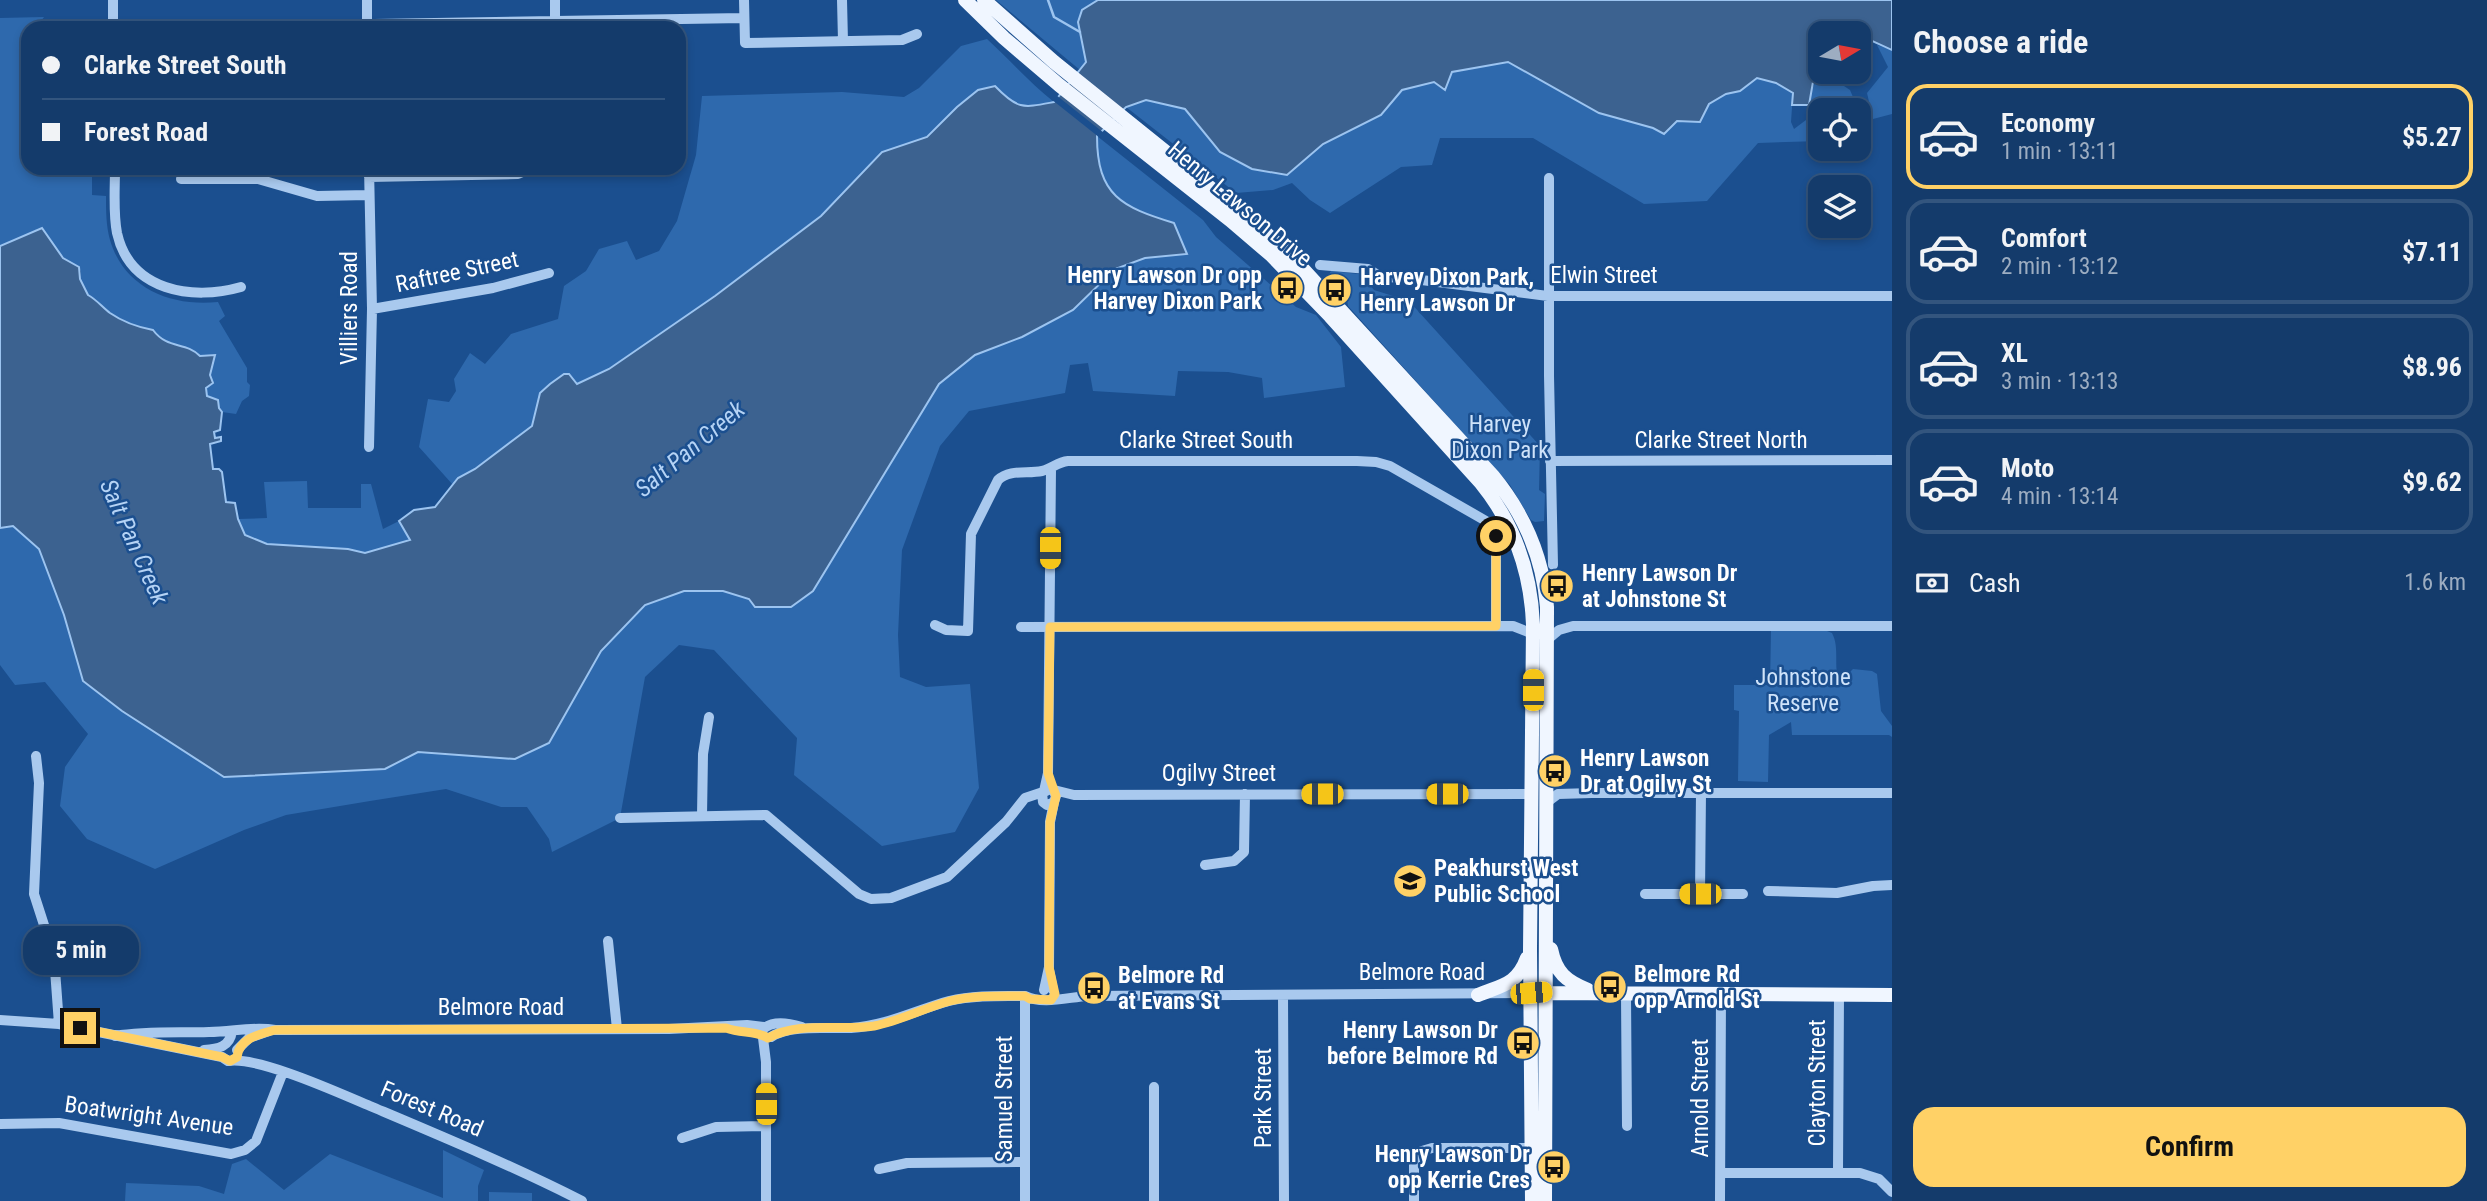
<!DOCTYPE html>
<html lang="en">
<head>
<meta charset="utf-8">
<style>
	body { margin:0; font-family:"Roboto Condensed",sans-serif; background:#214673; color:#f1f3f6; height:100vh; display:flex; flex-direction:column; font-size:26px; white-space:nowrap }
	* { box-sizing:border-box; margin:0 }
	p { font-size:23px; color:#9dadc1 }
	.icon { flex:none; width:38px; height:38px; fill:none; stroke:currentColor; stroke-width:2; stroke-linecap:round; stroke-linejoin:round }
	.map { position:relative; flex:1; overflow:hidden }
	.side { display:flex; flex-direction:column; background:#143b6b; width:595px }
	.side>* { flex:none }
	.banner { position:absolute; left:21px; top:21px; width:665px; height:154px; border-radius:21px; box-shadow:0 4px 10px #0003,0 0 0 2px #33557e; display:grid; align-content:center; height:154px; padding:0 21px; background:#143b6b }
	.needle { width:46px; rotate:80deg }
	.tools { position:absolute; left:1808px; top:21px; display:grid; gap:14px }
	.tools a { display:grid; place-items:center; width:63px; height:63px; border-radius:14px; background:#143b6b; box-shadow:0 4px 10px #0003,0 0 0 2px #33557e; font-size:35px }
	.end { position:absolute; width:32px; height:32px; margin:-16px; border:9px solid #ffd166; background:#111; box-shadow:0 0 0 4px #111 }
	.from { border-radius:50% }
	.bubble { position:absolute; height:49px; border-radius:21px; background:#143b6b; box-shadow:0 4px 10px #0003,0 0 0 2px #33557e; font-size:23px; font-weight:700; line-height:49px; text-align:center }
	.car { position:absolute; width:21px; height:42px; margin:-21px -10px; border-radius:9px; box-shadow:0 0 5px 2px #0007; background:linear-gradient(#f5c518 24%,#345 0 40%,#f5c518 0 76%,#345 0 86%,#f5c518 0) }
	.banner b { display:flex; align-items:center; gap:24px; height:66px; font-size:26px }
	.banner b+b { border-top:2px solid #33557e }
	.banner i { width:18px; height:18px; background:#f1f3f6 }
	ul { padding:0; list-style:none }
	li { display:flex; align-items:center; gap:21px; height:105px; margin:0 14px 10px; padding:0 7px; border:4px solid #33557e; border-radius:21px }
	li div { flex:1 }
	li b { display:block; font-size:26px }
	li em { font-style:normal; font-weight:700 }
	li.selected { border-color:#ffd166 }
	li>.icon { width:63px; height:63px; stroke-width:1.5 }
	h2 { padding:0 21px; font-size:32px; line-height:84px }
	.pay { display:flex; align-items:center; gap:18px; height:77px; padding:0 21px; font-size:26px }
	.pay p { margin-inline-start:auto }
	.primary-button { display:flex; gap:14px; margin-top:auto; padding:14px 21px }
	.primary-button a { flex:1; height:80px; border-radius:21px; background:#ffd166; color:#111; font-size:28px; font-weight:700; line-height:80px; text-align:center }
	main { display:flex; flex:1; min-height:0 }
	.map>svg:first-child { display:block }
</style>
</head>
<body>
<main>
<div class="map">
<svg width="1892" height="1201" viewBox="0 0 1892 1201">
	<rect width="100%" height="100%" fill="#1b4f8f"/>
	<path fill="#2e69ad" d="M996 0H1098L1082 10 1086 62 1080 70Z
		M44 17 36 28H28V168H88L92 171V195L106 196C106 211 106 225 110 240 124 288 171 307 218 302L225 316 219 321 247 368V382L250 385 249 396 242 401 236 414 222 412 213 398 207 397 205 392 212 364 195 352 160 339 153 330C137 327 123 322 110 313 102 307 97 300 88 295L80 279 81 271 63 258 42 228 0 246V18Z
		M987 39C1010 60 1030 83 1054 102 1023 108 1019 110 995 86L978 90 957 107 927 137 882 152 821 216 715 296 609 369 577 384 569 374H564L550 384 540 393 532 426 475 469 458 478 453 485 419 447 428 399 449 402 456 391 454 379 470 353 485 364 511 334 558 319 564 286 586 271 599 249 627 241 636 260 659 251 677 221 696 155 702 96 842 92 904 97 919 88 961 46Z
		M1877 45 1892 50V114L1873 119 1867 93 1888 67Z
		M1508 62 1599 113 1653 128 1664 134 1677 121 1700 122 1709 104 1726 94 1740 91 1757 77 1776 83 1793 93 1791 122 1794 129 1814 114C1806 99 1812 84 1823 72L1850 90 1861 116 1859 119 1858 110H1820V141L1758 143 1707 201 1644 204 1533 138H1440L1432 165 1401 167 1330 213 1310 200 1292 183 1273 190 1236 193 1126 107 1146 100 1185 109 1220 152 1287 175 1323 144 1381 115 1401 90 1434 82 1452 72Z
		M1097 136 1203 220 1216 237 1296 307 1316 315 1341 347 1345 387 1264 398 1262 378 1228 372 1178 371 1175 396 1093 391 1088 363 1070 365 1065 393 969 411 940 446 902 550 898 635 900 677 926 687 970 684 979 788 955 832 882 846 794 775 797 738 714 650 679 645 645 677 620 818 552 852 549 839 527 807H501L446 789 370 801 286 815 244 830 155 869 87 839 60 806 65 767 88 734 45 682 15 685 0 665V528L13 526 39 549 64 615 83 681 122 711 224 777 385 769 418 752 515 759 549 743 601 651 645 605 684 591H723L749 599 939 384 975 355 1022 337 1073 310 1115 269 1145 258 1186 254 1174 223C1121 207 1097 196 1097 136Z
		M1331 271 1368 275 1369 284 1374 290 1409 301 1540 446 1539 490 1545 494 1544 521 1535 522 1531 520 1510 485 1348 306C1347 292 1337 286 1327 278Z
		M307 481 308 508H361V484H371L383 529 399 521 410 540 365 553 348 549 267 544 245 535 238 519 267 518 264 482Z
		M1771 631H1827L1832 633C1841 650 1831 670 1842 687L1849 685 1850 672 1853 669 1872 671 1877 674 1881 711 1892 726V737L1889 735H1792L1791 722 1769 735 1768 782 1738 781 1739 711 1734 710V685H1770Z
		M443 1150 484 1170 478 1186V1201H125L126 1183 199 1186 224 1194 232 1164 246 1159 284 1190 330 1154 443 1198Z
		M489 1192 532 1193V1201H489Z"/>
	<path fill="#3c6290" stroke="#9cc4f0" stroke-width="2" d="M1098 0H1892V50L1859 35 1858 33H1820V72H1823L1813 82 1809 105H1792L1793 93 1776 83 1757 78 1740 91 1726 94 1709 104 1700 122 1677 121 1664 134 1653 128 1599 113 1508 62 1452 72 1445 90 1434 82 1402 90 1381 115 1323 144 1287 175 1252 169 1220 152 1185 109 1146 100 1126 107 1097 136C1097 196 1122 207 1174 223L1187 254 1145 258 1115 269 1073 310 1022 337 975 355 939 384 813 591 791 607H755L749 599 723 591H684L645 605 601 651 549 743 515 759 418 752 385 769 224 777 122 711 83 681 64 615 39 549 13 526 0 528V246L42 228 63 258 79 267 80 279 88 295C97 300 102 307 110 313 123 322 137 327 153 330 168 350 185 341 200 356L215 355 210 375 213 383 206 388 207 396 218 400 219 408 222 412 220 430 214 432 215 438 221 437V441L210 444 213 469H219L222 472 226 502 235 503 238 519 245 535 267 544 348 549 365 553 410 540 399 521 414 510 435 507 458 478 475 469 532 426 540 393 550 384 564 374H569L577 384 609 369 715 296 821 216 882 152 927 137 957 107 978 90 995 86C1018 110 1023 108 1054 102L1086 62 1078 22 1082 10Z"/>
	<path fill="#1b4f8f" d="M1056 95 1104 133 1100 138 1051 99Z"/>
	<g fill="none" stroke-linecap="round" stroke-linejoin="round">
		<path stroke="#9cc4f0" stroke-width="2.5" d="M1048 0 1054 17 1080 32"/>
		<path stroke="#a9c9ee" stroke-width="10" d="M367 0V28
			M555 0V21
			M744 0 745 43 902 40 917 34
			M842 0 843 41
			M187 27 744 18
			M52 28 128 26
			M113 28V0
			M115 168C115 189 113 213 117 233 130 291 192 301 241 287
			M369 168 372 309 369 447
			M369 177 518 174 532 168
			M1549 178V376L1553 565
			M181 179H258L317 196 369 195
			M1320 265 1368 269 1383 278 1398 277 1548 296H1892
			M372 309 493 288 549 273
			M1550 461 1892 460
			M935 625 946 630 968 631 971 534 998 480C1010 469 1027 474 1042 471 1052 469 1057 462 1068 461H1357L1376 462 1390 466 1486 521 1494 527 1496 536V626
			M1021 627 1513 626 1533 634
			M1547 640 1559 630 1573 626H1892
			M36 756 39 783 34 894 54 956 59 1024
			M1044 791 1048 773 1051 469
			M1054 792 1056 796 1054 802 1047 805 1043 802 1042 793 1050 789 1074 795 1532 794
			M1546 803 1558 794 1592 793H1892
			M702 816 703 754 709 717
			M620 818 766 815 859 894 871 899 891 898 947 877 1006 822 1025 798 1043 792
			M1205 865 1234 861 1244 852 1245 794
			M1768 891 1837 893 1873 886 1892 885
			M1645 894H1743
			M1700 894 1701 792
			M608 941 617 1029
			M1049 970 1053 990
			M1044 990 1049 967 1050 822 1054 802
			M1283 995 1284 1201
			M1626 995 1627 1126
			M1025 996V1201
			M0 1020 59 1024 222 1057 228 1061C258 1056 339 1093 370 1106 441 1136 513 1166 582 1201
			M115 1036C146 1031 178 1033 209 1032 232 1032 253 1026 275 1030L669 1029 747 1025 764 1027
			M771 1037C790 1024 828 1029 851 1028 886 1026 916 1010 949 1001 974 995 1000 996 1025 996 1042 1005 1069 997 1088 996L1531 993
			M204 1050C218 1049 230 1047 232 1031
			M237 1050 249 1038 269 1031
			M1154 1087V1201
			M0 1124 59 1123 231 1154 245 1150 256 1141 283 1072
			M682 1138 716 1127 766 1126
			M879 1169 907 1163 1025 1162
			M1838 1172 1839 995
			M1721 1173H1860L1879 1179 1892 1192
			M766 1201V1062L762 1030C772 1020 788 1023 802 1027
			M1414 1201V1165L1422 1151 1432 1148H1532
			M1720 1201 1721 995"/>
		<path stroke="#f0f6ff" stroke-width="14" d="M965 0 1004 38 1059 85 1230 220 1271 255 1330 316 1481 483C1515 525 1531 571 1533 625L1530 950 1532 1201
			M984 0 1054 62 1259 227 1291 256 1493 476C1525 515 1543 557 1547 607L1545 1201
			M1551 949C1556 973 1566 981 1588 990
			M1539 993 1892 995
			M1478 995C1502 985 1517 985 1527 958"/>
	</g>
	<g fill="none" stroke-linecap="round" stroke-linejoin="round">
		<path stroke="#ffd166" stroke-width="9" d="M80 1028 222 1057 230 1061 237 1057C239 1038 260 1034 275 1030L726 1028C742 1034 754 1030 768 1038 800 1021 839 1031 874 1026 900 1021 924 1008 950 1001 974 995 1000 996 1025 996L1030 999 1051 1000 1055 994 1049 967 1050 822 1056 796 1048 773 1050 627 1496 626V536"/>
	</g>
	<defs>
		<g id="bus-disc" transform="scale(1.75)"><circle r="9.5" fill="#ffd166" stroke="#1b4f8f"/><path d="M-5-6H5V4H4V6H2V4H-2V6H-4V4H-5ZM-3.5-4V0h7V-4ZM-3.5 1.2v1.5H-2V1.2ZM2 1.2v1.5H3.5V1.2Z" fill="#111"/></g>
		<g id="school-disc" transform="scale(1.75)"><circle r="9.5" fill="#ffd166" stroke="#1b4f8f"/><path d="M0-5L7-2L0 1L-7-2ZM-4 1L0 2.5L4 1V4Q0 6-4 4Z" fill="#111"/></g>
	</defs>
	<g fill-rule="evenodd">
		<use href="#bus-disc" x="1287" y="288"/>
		<use href="#bus-disc" x="1335" y="290"/>
		<use href="#bus-disc" x="1557" y="586"/>
		<use href="#bus-disc" x="1555" y="771"/>
		<use href="#school-disc" x="1410" y="881"/>
		<use href="#bus-disc" x="1610" y="987"/>
		<use href="#bus-disc" x="1094" y="988"/>
		<use href="#bus-disc" x="1523" y="1043"/>
		<use href="#bus-disc" x="1554" y="1167"/>
	</g>
	<g text-anchor="middle" dominant-baseline="central" stroke-width="5" stroke-linejoin="round" paint-order="stroke">
		<g font-size="23" fill="#fff" stroke="#1b4f8f">
			<text transform="translate(1240 204) rotate(40)">Henry Lawson Drive</text>
			<text transform="translate(457 272) rotate(-12)">Raftree Street</text>
			<text x="1604" y="275">Elwin Street</text>
			<text transform="translate(349 308) rotate(-90)">Villiers Road</text>
			<text x="1206" y="440">Clarke Street South</text>
			<text x="1721" y="440">Clarke Street North</text>
			<text x="1219" y="773">Ogilvy Street</text>
			<text x="1422" y="972">Belmore Road</text>
			<text x="501" y="1007">Belmore Road</text>
			<text transform="translate(1817 1083) rotate(-90)">Clayton Street</text>
			<text transform="translate(1263 1098) rotate(-90)">Park Street</text>
			<text transform="translate(1700 1098) rotate(-90)">Arnold Street</text>
			<text transform="translate(1004 1099) rotate(-90)">Samuel Street</text>
			<text transform="translate(432 1109) rotate(23)">Forest Road</text>
			<text transform="translate(149 1116) rotate(8)">Boatwright Avenue</text>
		</g>
		<g font-size="23" font-weight="bold" fill="#fff" stroke="#1b4f8f" text-anchor="start">
			<text x="1262" y="275" text-anchor="end">Henry Lawson Dr opp<tspan x="1262" dy="26">Harvey Dixon Park</tspan></text>
			<text x="1360" y="277">Harvey Dixon Park,<tspan x="1360" dy="26">Henry Lawson Dr</tspan></text>
			<text x="1582" y="573">Henry Lawson Dr<tspan x="1582" dy="26">at Johnstone St</tspan></text>
			<text x="1580" y="758">Henry Lawson<tspan x="1580" dy="26">Dr at Ogilvy St</tspan></text>
			<text x="1434" y="868">Peakhurst West<tspan x="1434" dy="26">Public School</tspan></text>
			<text x="1634" y="974">Belmore Rd<tspan x="1634" dy="26">opp Arnold St</tspan></text>
			<text x="1118" y="975">Belmore Rd<tspan x="1118" dy="26">at Evans St</tspan></text>
			<text x="1498" y="1030" text-anchor="end">Henry Lawson Dr<tspan x="1498" dy="26">before Belmore Rd</tspan></text>
			<text x="1530" y="1154" text-anchor="end">Henry Lawson Dr<tspan x="1530" dy="26">opp Kerrie Cres</tspan></text>
		</g>
		<g font-size="23" fill="#cfe3fa" stroke="#1b4f8f">
			<text x="1500" y="424">Harvey<tspan x="1500" dy="26">Dixon Park</tspan></text>
			<text x="1803" y="677">Johnstone<tspan x="1803" dy="26">Reserve</tspan></text>
		</g>
		<g font-size="24" font-style="italic" fill="#b5d3f5" stroke="#1b4f8f">
			<text transform="translate(690 449) rotate(-40)">Salt Pan Creek</text>
			<text transform="translate(134 542) rotate(66)">Salt Pan Creek</text>
		</g>
	</g>
</svg>
<div class="tools">
<a><svg class="needle" viewBox="-14 -14 28 28"><path d="M0-13l5 13h-10z" fill="#e53935"/><path d="M0 13l5-13h-10z" fill="#9dadc1"/></svg></a>
<a><svg class="icon" aria-label="locate" viewBox="0 0 24 24"><circle cx="12" cy="12" r="6"/><path d="M12 2v4M12 18v4M2 12h4M18 12h4"/></svg></a>
<a><svg class="icon" aria-label="layers" viewBox="0 0 24 24"><path d="M12 4l9 5-9 5-9-5zM3 14l9 5 9-5"/></svg></a>
</div>
<i class="end from" style="left:1496px;top:536px"></i>
<i class="end" style="left:80px;top:1028px"></i>
<div class="bubble" style="left:23px;top:926px;width:116px">5 min</div>
<i class="car" style="left:1050px;top:548px;rotate:180deg"></i>
<i class="car" style="left:1533px;top:690px;rotate:0deg"></i>
<i class="car" style="left:1322px;top:794px;rotate:270deg"></i>
<i class="car" style="left:1447px;top:794px;rotate:270deg"></i>
<i class="car" style="left:1700px;top:894px;rotate:270deg"></i>
<i class="car" style="left:1531px;top:993px;rotate:85deg"></i>
<i class="car" style="left:766px;top:1104px;rotate:0deg"></i>
<div class="banner">
<b><i class="from"></i>Clarke Street South</b>
<b><i></i>Forest Road</b>
</div>
</div>
<section class="side">
<h2>Choose a ride</h2>
<ul>
<li class="selected"><svg class="icon" aria-label="car" viewBox="0 0 24 24"><path d="M5 17H2v-5l4-1 3-4h7l3 4 3 1v5h-3M9 17h6M6 11h13"/><circle cx="7" cy="17" r="2"/><circle cx="17" cy="17" r="2"/></svg><div><b>Economy</b><p>1 min · 13:11</p></div><em>$5.27</em></li>
<li><svg class="icon" aria-label="car" viewBox="0 0 24 24"><path d="M5 17H2v-5l4-1 3-4h7l3 4 3 1v5h-3M9 17h6M6 11h13"/><circle cx="7" cy="17" r="2"/><circle cx="17" cy="17" r="2"/></svg><div><b>Comfort</b><p>2 min · 13:12</p></div><em>$7.11</em></li>
<li><svg class="icon" aria-label="car" viewBox="0 0 24 24"><path d="M5 17H2v-5l4-1 3-4h7l3 4 3 1v5h-3M9 17h6M6 11h13"/><circle cx="7" cy="17" r="2"/><circle cx="17" cy="17" r="2"/></svg><div><b>XL</b><p>3 min · 13:13</p></div><em>$8.96</em></li>
<li><svg class="icon" aria-label="car" viewBox="0 0 24 24"><path d="M5 17H2v-5l4-1 3-4h7l3 4 3 1v5h-3M9 17h6M6 11h13"/><circle cx="7" cy="17" r="2"/><circle cx="17" cy="17" r="2"/></svg><div><b>Moto</b><p>4 min · 13:14</p></div><em>$9.62</em></li>
</ul>
<div class="pay"><svg class="icon" aria-label="cash" viewBox="0 0 24 24"><path d="M3 7h18v10H3z"/><circle cx="12" cy="12" r="2"/></svg>Cash<p>1.6 km</p></div>
<div class="primary-button"><a>Confirm</a></div>
</section>
</main>
</body>
</html>
